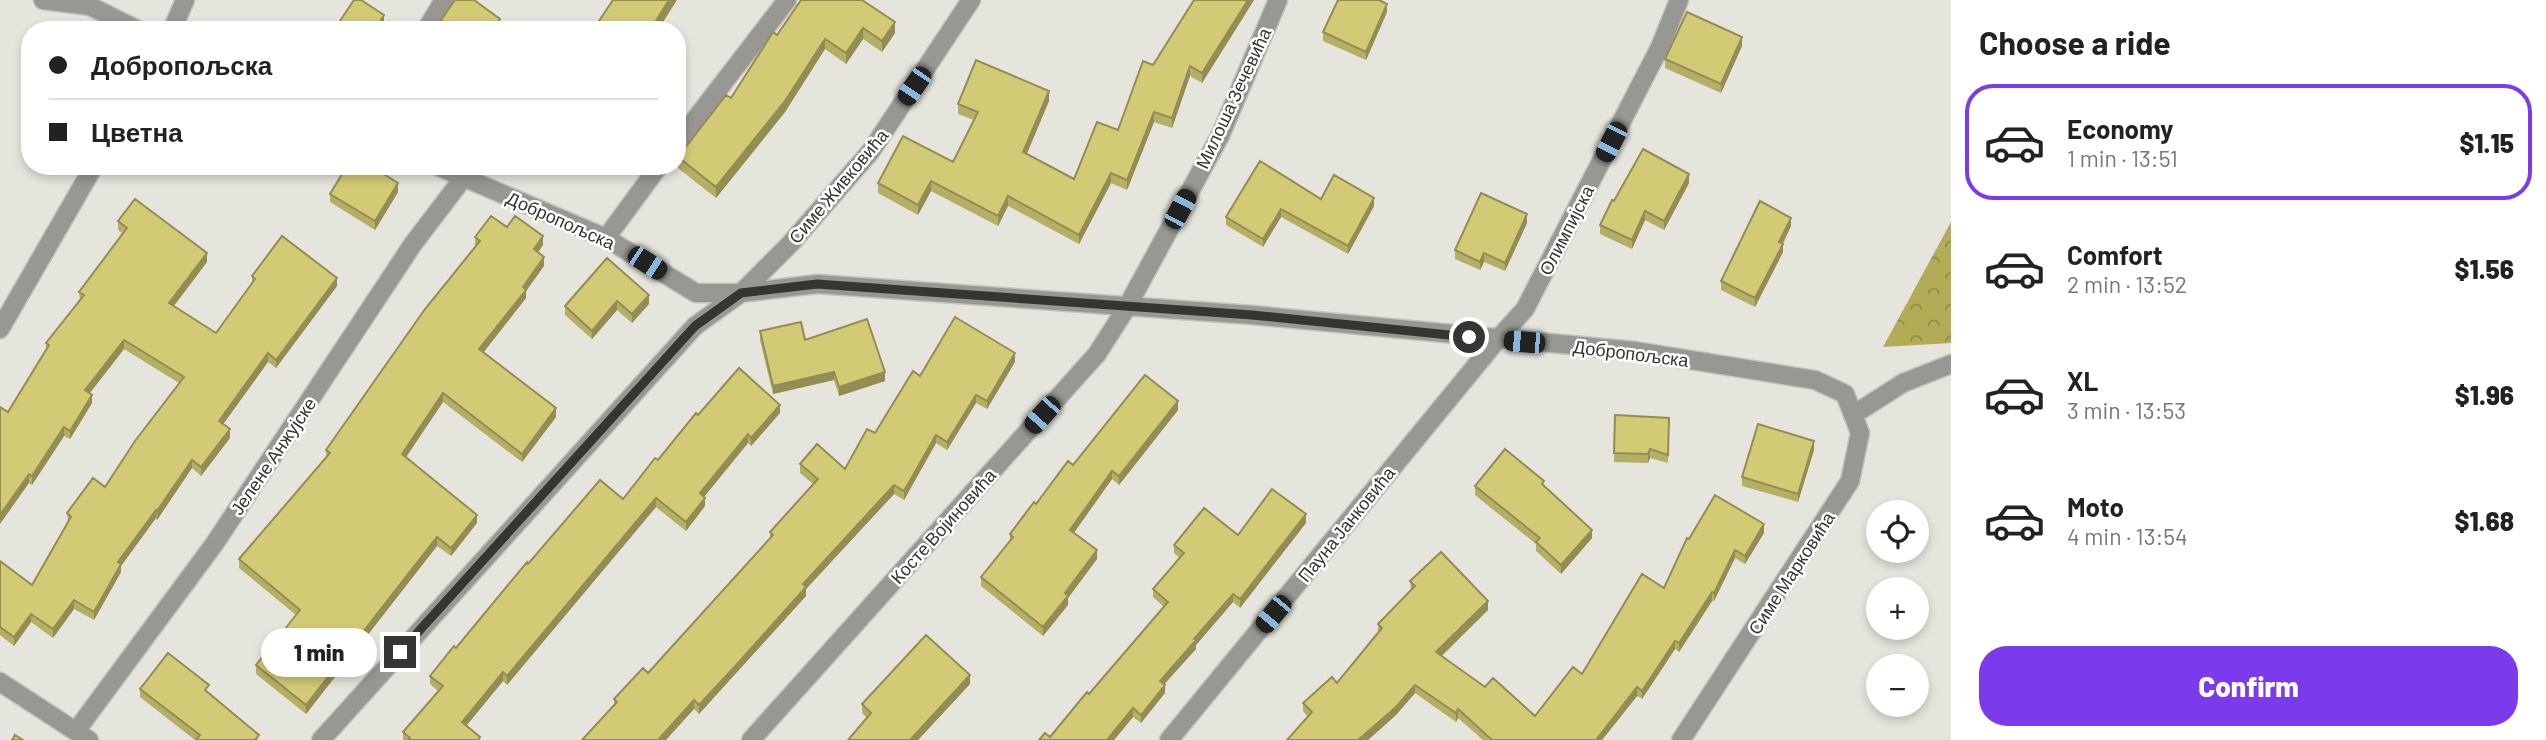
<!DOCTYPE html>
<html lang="en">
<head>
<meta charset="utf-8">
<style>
	body { margin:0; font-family:Barlow,sans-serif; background:#f6f6f6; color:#222; height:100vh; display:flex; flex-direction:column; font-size:26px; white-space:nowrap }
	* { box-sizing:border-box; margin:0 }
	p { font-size:23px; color:#767676 }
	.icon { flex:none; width:38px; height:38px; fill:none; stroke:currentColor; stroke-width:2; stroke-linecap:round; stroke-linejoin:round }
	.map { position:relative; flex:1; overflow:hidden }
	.drawer { display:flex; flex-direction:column; background:#fff; width:595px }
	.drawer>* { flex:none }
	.hud { position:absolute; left:21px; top:21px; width:665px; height:154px; border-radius:28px; box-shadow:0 4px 10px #0003; display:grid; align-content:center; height:154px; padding:0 28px; background:#fff }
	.controls { position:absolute; left:1866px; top:500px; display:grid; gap:14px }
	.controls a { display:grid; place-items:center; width:63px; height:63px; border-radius:50%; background:#fff; box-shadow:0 4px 10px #0003; font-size:35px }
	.end { position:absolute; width:32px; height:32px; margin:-16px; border:9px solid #353532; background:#fff; box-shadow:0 0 0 4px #fff }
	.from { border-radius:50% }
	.bubble { position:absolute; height:49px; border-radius:24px; background:#fff; box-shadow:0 4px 10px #0003; font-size:23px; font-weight:800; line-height:49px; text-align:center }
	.car { position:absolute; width:21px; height:42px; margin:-21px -10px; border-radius:9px; box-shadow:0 0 5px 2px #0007; background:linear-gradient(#222 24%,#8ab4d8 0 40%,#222 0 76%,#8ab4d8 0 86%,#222 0) }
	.hud b { display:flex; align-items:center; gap:24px; height:66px; font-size:26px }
	.hud b+b { border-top:2px solid #e0e0e0 }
	.hud i { width:18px; height:18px; background:#222 }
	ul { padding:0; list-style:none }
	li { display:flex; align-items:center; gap:21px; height:116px; margin:0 14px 10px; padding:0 14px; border:4px solid transparent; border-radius:28px }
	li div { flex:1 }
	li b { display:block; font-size:26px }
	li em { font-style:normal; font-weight:800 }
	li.on { border-color:#7c3aed }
	li>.icon { width:63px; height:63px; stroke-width:1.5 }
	h2 { padding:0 28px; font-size:32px; line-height:84px }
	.primary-button { display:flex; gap:14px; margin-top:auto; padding:14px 28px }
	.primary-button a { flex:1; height:80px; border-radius:28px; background:#7c3aed; color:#fff; font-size:28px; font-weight:800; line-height:80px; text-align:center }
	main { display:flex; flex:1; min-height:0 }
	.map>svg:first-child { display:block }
</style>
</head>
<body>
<main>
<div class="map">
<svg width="1951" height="740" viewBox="0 0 1951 740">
	<defs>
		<pattern id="forest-crowns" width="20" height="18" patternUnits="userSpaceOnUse" patternTransform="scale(1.75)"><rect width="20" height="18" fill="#b4ab57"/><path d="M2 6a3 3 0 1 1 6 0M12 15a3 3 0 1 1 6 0" fill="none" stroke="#938c49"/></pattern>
	</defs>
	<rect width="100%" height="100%" fill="#e6e5dd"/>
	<path fill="url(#forest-crowns)" d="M1951 222V343L1883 347Z"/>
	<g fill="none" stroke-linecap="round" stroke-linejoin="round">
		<g stroke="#c3c2bb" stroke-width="21">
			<path id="street" d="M43 0 90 6 138 30
				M172 30 185 0
				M426 30 444 0
				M677 143 787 0
				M437 166 606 238 696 293H741L817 284 1252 315 1635 351 1815 380 1845 394 1860 433 1850 481 1681 740
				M606 238 659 166
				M0 329 94 166
				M1853 415 1903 383 1951 364
				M0 682 89 740
				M76 731 215 543 413 244 464 177
				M321 740 695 326 741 293 791 243 871 151 971 0
				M751 740 1097 354 1127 307 1220 136 1278 0
				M1169 740 1497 340 1525 309 1660 47 1679 0"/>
		</g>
		<use href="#street" stroke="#979794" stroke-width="18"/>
	</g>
	<path fill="#b5ae65" d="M801 0 895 33 882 52 863 39 846 64 825 49 785 112 716 198 678 168V157L731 98 777 35Z
		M1194 0H1254L1202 83 1190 76 1172 128 1154 122 1127 190 1111 183 1079 244 1008 206 998 226 931 191 918 215 878 193V183L953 162 974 120 958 114V104L1049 101 1027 154 1074 179 1118 130 1153 65Z
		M1387 12 1366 60 1323 41V32Z
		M441 20 500 28 498 30H443L441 28Z
		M1742 46 1721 93 1665 68V59Z
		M1689 183 1664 230 1645 220 1632 249 1600 234V225L1614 201Z
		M398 192 375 230 330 202V194Z
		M1321 199 1374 206 1348 254 1281 217 1263 247 1226 225V217Z
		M118 221 207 262 174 306 216 333 252 284V276L337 286 276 368 268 362 223 424 230 438 201 476 192 468 157 520 156 518 121 566V572L94 620 74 609 53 638 31 622 14 646 0 635V561L32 585 68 523 67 513 105 487 179 383 124 349 90 393 92 403 70 439 64 436 32 485 29 483 8 412 46 350V343L80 301 79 292 122 233 118 230Z
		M1527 223 1505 271 1484 262 1480 270 1455 259V250Z
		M1791 226 1783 244V252L1755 307 1721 290V281Z
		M507 227 543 245 538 252 544 266 526 291V298L483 353 556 417 522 462 443 402 406 457 477 523 451 556 437 546 306 714 256 674V665L296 615 239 568V559L326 459V450L475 246V237Z
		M607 258 649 304 632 323 617 310 592 339 565 315V306Z
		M760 331 805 340 885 381 839 396 834 380 773 394 760 340Z
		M1015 362 987 409 976 403 947 450 936 443 904 500 894 494 806 589V596L699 714 694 709 614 705V699L648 673 770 539V532L813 484 800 473V464L845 469 920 376Z
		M1178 410 1119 485 1112 479 1074 533 1097 559 1068 598V605L1043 636 981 586V577L1010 541V534L1073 465Z
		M780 413 751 446 748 443 704 496 705 506 686 531 656 507 507 685 503 681 466 726 480 740H403V732L438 691 430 684V676L456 648 528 564 623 499 698 415Z
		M1615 415 1669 418 1668 463 1650 458 1648 463 1614 462Z
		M1814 450 1798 502 1742 486V477Z
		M1475 486H1544L1592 538 1561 574 1536 551V544L1475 495Z
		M1306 523 1240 608 1233 602 1196 645V649L1164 684 1165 693 1141 723 1133 717 1114 740H1039L1050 737 1089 694 1164 607 1153 597V589L1180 558 1174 553V545L1238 535Z
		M1764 533 1745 564 1735 558 1714 601H1712L1679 652 1675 649 1642 699 1637 696 1602 740H1483L1458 718 1456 722 1415 693 1396 715 1368 740H1287L1308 717 1303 711V703L1337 683 1378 633V624L1411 590 1410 581 1488 610 1442 656 1485 687 1535 716 1582 674 1664 588 1689 539Z
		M970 684 918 740H848L867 718 862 713V704Z
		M140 689 209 693 259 740H195L140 697Z"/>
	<path fill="#948d53" d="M669 0H677L658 30H650Z
		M1248 0H1254L1202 83V73Z
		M1387 4V12L1366 60V52Z
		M384 15V24L380 30H375Z
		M500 19V28L498 30H492Z
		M895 22V33L882 52V41Z
		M863 28V39L846 64V53Z
		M1742 37V46L1721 93V84Z
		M825 39V49L785 112 716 198V187Z
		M1190 66V76L1172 128V118Z
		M1049 91V101L1023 162V152Z
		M1154 112V122L1127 190V180Z
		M1111 173V183L1079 244V235Z
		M1689 174V183L1664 230V221Z
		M931 181V191L918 215V205Z
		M398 183V192L375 230V221Z
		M1008 196V206L998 226V216Z
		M1374 198V206L1348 254V246Z
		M1281 209V217L1263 247V239Z
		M1645 211V220L1632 249V240Z
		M1527 214V223L1505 271V263Z
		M1791 218V226L1779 250V242Z
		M543 236V245L534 258V249Z
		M1783 244V252L1755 307V298Z
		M207 253V262L169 312V303Z
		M1484 253V262L1480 270V262Z
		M544 257V266L526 291V298L479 358V349Z
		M337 278V286L276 368V360Z
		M649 295V304L632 323V314Z
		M617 301V310L592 339V331Z
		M124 340V349L85 399V390Z
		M268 353V362L219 430V421Z
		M1015 353V362L987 409V401Z
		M834 372V380L773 394V386Z
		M885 372V381L839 396V387Z
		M443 393V402L402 463V454Z
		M92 395V403L70 439V431Z
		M976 395V403L947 450V442Z
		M1178 401V410L1119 485V476Z
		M780 405V413L751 446V438Z
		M556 408V417L522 462V454Z
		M64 427V436L32 485V476Z
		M230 429V438L201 476V467Z
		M748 434V443L700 502V493Z
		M936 435V443L904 500V491Z
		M1814 441V450L1798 502V494Z
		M1650 449V458L1648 463V454Z
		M192 460V468L157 520V511Z
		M1112 471V479L1070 538V530Z
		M29 474V483L0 524V515Z
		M894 485V494L806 589V596L699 714V705L803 584Z
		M656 498V507L507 685V676Z
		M705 498V506L686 531V522Z
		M156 510V518L121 566V572L94 620V612L118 562Z
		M1306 514V523L1240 608V599Z
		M477 515V523L451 556V548Z
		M1764 524V533L1745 564V556Z
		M1592 530V538L1561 574V565Z
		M437 537V546L306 714V705Z
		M1097 550V559L1068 598V605L1043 636V627L1065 593Z
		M1735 550V558L1714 601V593Z
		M1712 592V601L1679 652V643Z
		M1233 594V602L1196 645V649L1160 689V681L1194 639Z
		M74 600V609L53 638V629Z
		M1488 601V610L1436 661V652Z
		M31 614V622L14 646V637Z
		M1675 641V649L1642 699V691Z
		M503 672V681L462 731V722Z
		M970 675V684L918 740H910Z
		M1165 685V693L1141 723V715Z
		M1415 685V693L1396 715 1368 740H1358Z
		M1637 687V696L1602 740H1596Z
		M694 700V709L666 740H658Z
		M1133 708V717L1114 740H1107Z
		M1458 709V718L1456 722V713Z"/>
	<path fill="#d3ca76" stroke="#948d53" stroke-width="2" d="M354 0H361L384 15 375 30H334Z
		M455 0H474L500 19 492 30H454L441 20Z
		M613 0H669L650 30H593Z
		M801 0H862L895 22 882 41 863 28 846 53 825 39 785 101 716 187 678 157 726 95 731 98 773 32 777 35Z
		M1194 0H1248L1202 73 1190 66 1172 118 1154 112 1127 180 1111 173 1079 235 1008 196 998 216 931 181 918 205 878 183 903 136 953 162 978 112 958 104 976 60 1049 91 1023 152 1074 179 1097 122 1118 130 1143 61 1153 65Z
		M1338 0H1379L1387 4 1366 52 1323 32Z
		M1687 12 1742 37 1721 84 1665 59Z
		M1643 149 1689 174 1664 221 1645 211 1632 240 1600 225 1612 200 1614 201Z
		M1260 161 1321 199 1334 175 1374 198 1348 246 1281 209 1263 239 1226 217Z
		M347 166H371L398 183 375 221 330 194Z
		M1481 193 1527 214 1505 263 1484 253 1480 262 1455 250Z
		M135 199 207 253 169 303 216 333 255 279 252 276 282 236 337 278 276 360 268 353 219 421 230 429 201 467 192 460 157 511 156 510 118 562 121 564 94 612 74 600 53 629 31 614 14 637 0 627V561L32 585 71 517 67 513 93 478 105 487 135 441 184 377 124 340 85 390 92 395 70 431 64 427 32 476 29 474 0 515V407L8 412 49 345 46 343 84 295 79 292 127 228 118 221Z
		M1760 201 1791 218 1779 242 1783 244 1755 298 1721 281Z
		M491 216 507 227 515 216 543 236 534 249 544 257 523 287 526 290 479 349 556 408 522 454 443 393 402 454 477 515 451 548 437 537 306 705 256 665 300 610 239 559 330 453 326 450 425 309 480 241 475 237Z
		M607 258 649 295 632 314 617 301 592 331 565 306Z
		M955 317 1015 353 987 401 976 395 947 442 936 435 904 491 894 485 803 584 806 587 738 663 699 705 694 700 658 740H582L617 702 614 699 643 668 648 673 773 535 770 532 818 479 800 464 817 444 845 469 867 429 875 433 913 371 920 376Z
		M867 319 885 372 839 387 834 372 773 386 760 331 801 322 805 340Z
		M739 368 780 405 751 438 748 434 700 493 705 498 686 522 656 498 507 676 503 672 462 722 480 737 478 740H408L410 738 403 732 443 686 430 676 454 646 456 648 527 562 528 564 600 480 623 499 655 458 658 460 696 413 698 415Z
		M1145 375 1178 401 1119 476 1112 471 1070 530 1097 550 1065 593 1068 596 1043 627 981 577 1013 537 1010 534 1034 502 1036 504 1068 461 1073 465Z
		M1615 415 1669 418 1668 455 1650 449 1648 454 1614 453Z
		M1758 424 1814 441 1798 494 1742 477Z
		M1505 449 1544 481 1542 484 1592 530 1561 565 1536 542 1540 538 1475 486Z
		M1272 489 1306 514 1240 599 1233 594 1194 639 1196 640 1160 681 1165 685 1141 715 1133 708 1107 740H1039L1045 733 1050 737 1087 692 1089 694 1168 602 1153 589 1184 553 1174 545 1204 508 1238 535Z
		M1715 495 1764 524 1745 556 1735 550 1714 593 1712 592 1679 643 1675 641 1642 691 1637 687 1596 740H1492L1458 709 1456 713 1415 685 1396 707 1358 740H1287L1312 712 1303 703 1332 677 1337 683 1382 628 1378 624 1415 586 1410 581 1441 552 1488 601 1436 652 1485 687 1493 678 1535 716 1573 667 1582 674 1642 574 1664 588 1687 538 1689 539Z
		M926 635 970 675 910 740H848L871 713 862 704Z
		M168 653 209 685 205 690 259 735 255 740H196L200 735 140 689Z
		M15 735 23 740H12Z"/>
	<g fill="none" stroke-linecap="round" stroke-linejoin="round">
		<path stroke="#353532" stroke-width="9" d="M400 652 695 326 741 293 817 284 1252 315 1469 337"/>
	</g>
	<g text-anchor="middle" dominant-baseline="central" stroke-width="5" stroke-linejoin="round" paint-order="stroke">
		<g font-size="18" fill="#353532" stroke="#fff">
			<text transform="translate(1233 98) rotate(-65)">Милоша Зечевића</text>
			<text transform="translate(838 186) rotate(-50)">Симе Живковића</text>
			<text transform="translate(561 220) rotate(24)">Добропољска</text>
			<text transform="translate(1566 230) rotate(-63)">Олимпијска</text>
			<text transform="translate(1631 353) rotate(7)">Добропољска</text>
			<text transform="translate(273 456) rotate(-56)">Јелене Анжујске</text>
			<text transform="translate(1346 524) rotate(-51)">Пауна Јанковића</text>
			<text transform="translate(943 526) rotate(-48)">Косте Војиновића</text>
			<text transform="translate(1791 573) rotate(-57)">Симе Марковића</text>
		</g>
	</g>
</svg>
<div class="controls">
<a><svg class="icon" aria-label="locate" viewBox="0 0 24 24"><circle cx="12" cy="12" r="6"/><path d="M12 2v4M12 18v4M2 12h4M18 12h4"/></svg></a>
<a>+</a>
<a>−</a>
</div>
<i class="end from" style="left:1469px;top:337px"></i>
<i class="end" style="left:400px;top:652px"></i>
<div class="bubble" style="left:261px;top:628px;width:116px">1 min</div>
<i class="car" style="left:914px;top:86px;rotate:214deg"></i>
<i class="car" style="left:1611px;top:142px;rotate:207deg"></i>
<i class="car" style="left:1180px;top:209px;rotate:28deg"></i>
<i class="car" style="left:647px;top:263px;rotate:123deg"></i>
<i class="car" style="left:1524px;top:342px;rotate:275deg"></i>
<i class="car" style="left:1042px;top:415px;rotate:222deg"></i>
<i class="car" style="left:1273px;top:614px;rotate:220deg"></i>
<div class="hud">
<b><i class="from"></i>Добропољска</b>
<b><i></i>Цветна</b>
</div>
</div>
<section class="drawer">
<h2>Choose a ride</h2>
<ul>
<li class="on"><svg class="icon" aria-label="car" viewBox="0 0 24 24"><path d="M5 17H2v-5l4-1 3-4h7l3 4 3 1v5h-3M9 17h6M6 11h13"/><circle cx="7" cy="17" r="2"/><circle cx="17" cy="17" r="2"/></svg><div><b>Economy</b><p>1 min · 13:51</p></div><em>$1.15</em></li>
<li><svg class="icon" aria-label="car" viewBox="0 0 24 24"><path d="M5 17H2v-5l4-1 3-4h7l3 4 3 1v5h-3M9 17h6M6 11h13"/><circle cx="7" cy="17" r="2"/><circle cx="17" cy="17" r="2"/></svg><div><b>Comfort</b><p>2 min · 13:52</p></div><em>$1.56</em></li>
<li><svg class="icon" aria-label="car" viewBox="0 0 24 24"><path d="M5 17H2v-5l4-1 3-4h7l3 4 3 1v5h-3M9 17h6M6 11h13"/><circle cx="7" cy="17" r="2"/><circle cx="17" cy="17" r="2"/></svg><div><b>XL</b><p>3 min · 13:53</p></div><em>$1.96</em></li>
<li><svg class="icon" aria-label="car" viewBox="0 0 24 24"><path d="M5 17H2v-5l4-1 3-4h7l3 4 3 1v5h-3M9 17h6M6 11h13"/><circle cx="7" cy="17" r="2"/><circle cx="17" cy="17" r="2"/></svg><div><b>Moto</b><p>4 min · 13:54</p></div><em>$1.68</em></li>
</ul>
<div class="primary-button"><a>Confirm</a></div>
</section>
</main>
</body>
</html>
